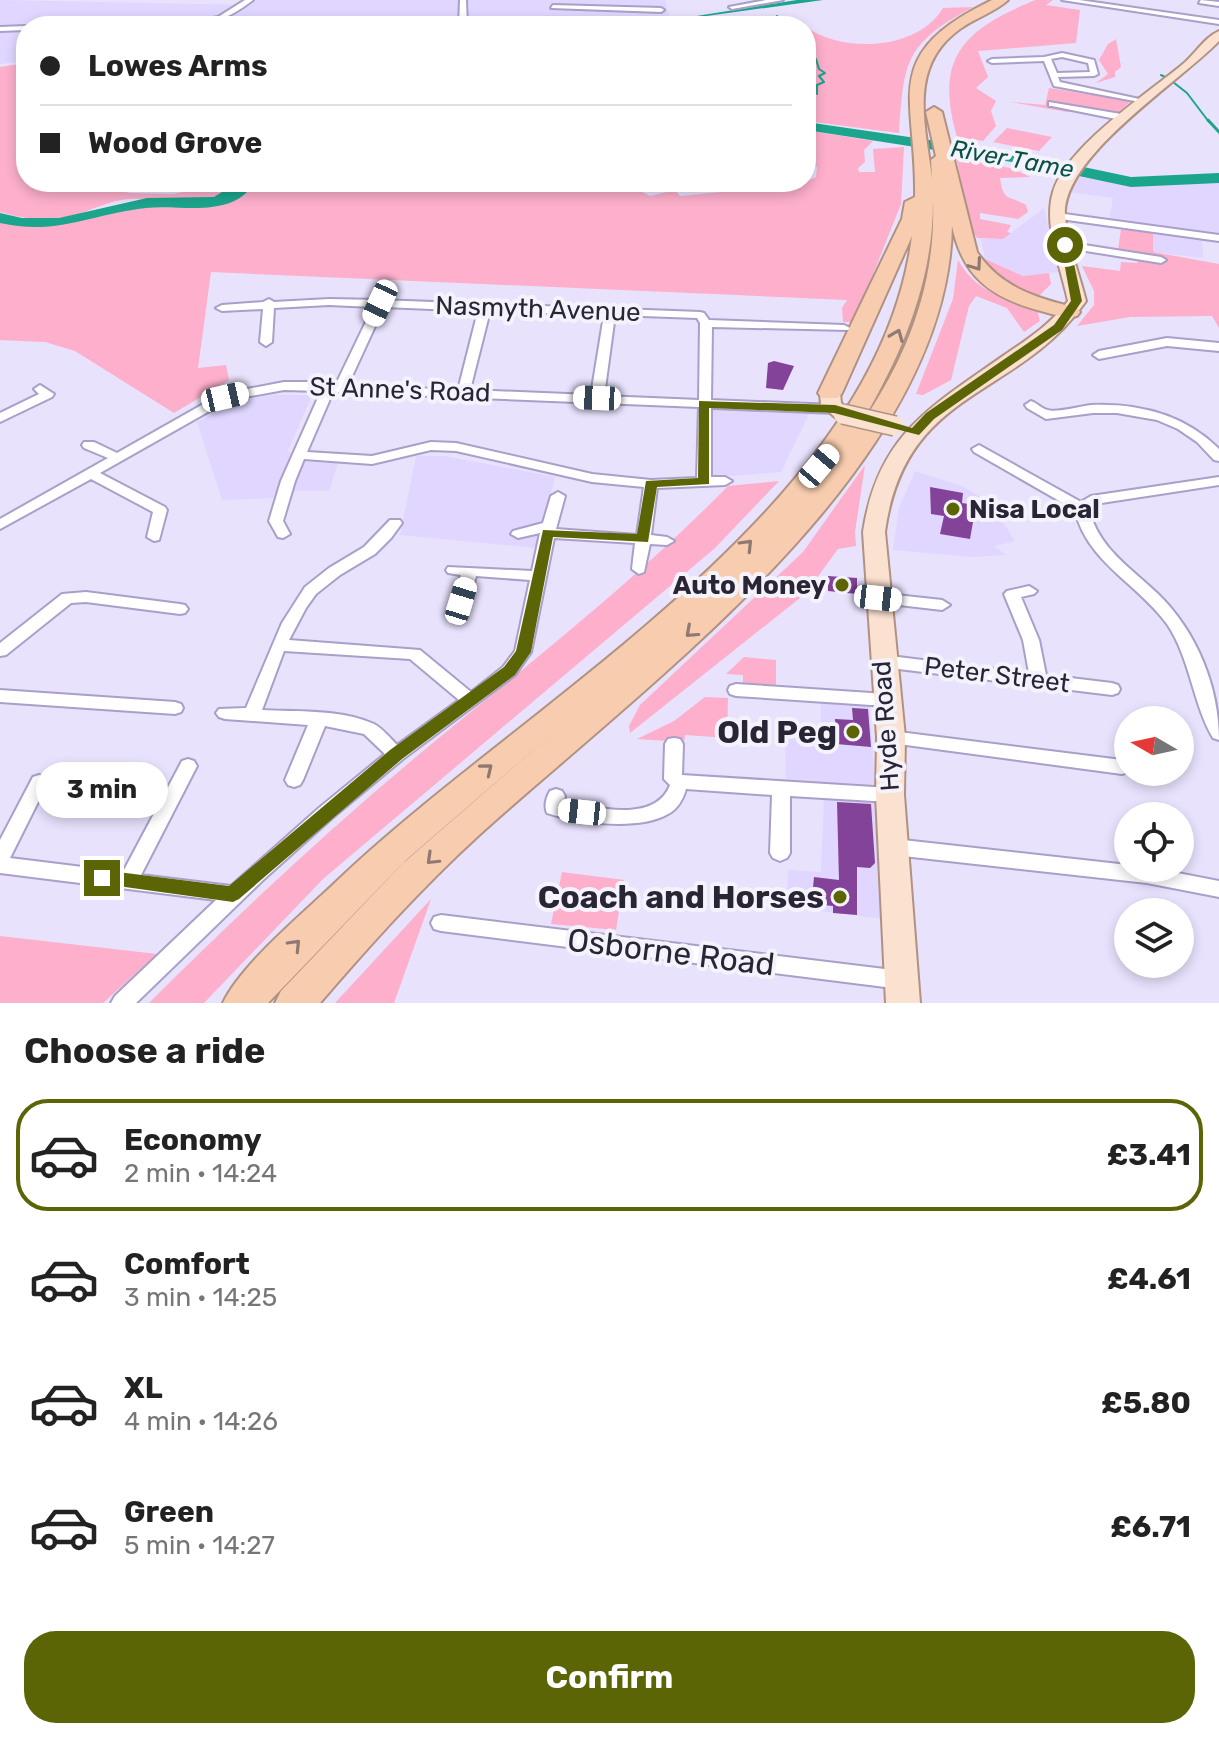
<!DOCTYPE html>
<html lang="en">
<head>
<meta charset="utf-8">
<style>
	body { margin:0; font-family:Rubik,sans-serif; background:#f2f2f2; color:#222; height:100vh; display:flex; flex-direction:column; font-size:30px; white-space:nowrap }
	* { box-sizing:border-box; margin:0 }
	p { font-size:26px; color:#767676 }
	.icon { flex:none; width:44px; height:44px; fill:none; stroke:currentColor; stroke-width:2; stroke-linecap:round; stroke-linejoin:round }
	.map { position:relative; height:1003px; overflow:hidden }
	.sheet { display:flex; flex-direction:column; background:#fff; flex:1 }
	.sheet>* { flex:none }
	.hud { position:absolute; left:16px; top:16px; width:800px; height:176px; border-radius:32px; box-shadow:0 4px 12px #0003; display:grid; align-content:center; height:176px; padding:0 24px; background:#fff }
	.needle { width:52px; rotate:279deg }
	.tools { position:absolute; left:1114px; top:706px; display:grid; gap:16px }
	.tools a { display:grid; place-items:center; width:80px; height:80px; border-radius:50%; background:#fff; box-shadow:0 4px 12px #0003; font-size:40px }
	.end { position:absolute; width:36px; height:36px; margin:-18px; border:10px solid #5c6506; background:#fff; box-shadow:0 0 0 4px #fff }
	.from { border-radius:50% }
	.bubble { position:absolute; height:56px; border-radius:28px; background:#fff; box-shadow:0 4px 12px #0003; font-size:26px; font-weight:700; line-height:56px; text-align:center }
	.car { position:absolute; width:24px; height:48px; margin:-24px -12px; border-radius:10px; box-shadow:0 0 6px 2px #0007; background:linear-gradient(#fff 24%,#345 0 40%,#fff 0 76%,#345 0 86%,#fff 0) }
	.hud b { display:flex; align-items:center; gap:28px; height:76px; font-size:30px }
	.hud b+b { border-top:2px solid #e0e0e0 }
	.hud i { width:20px; height:20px; background:#222 }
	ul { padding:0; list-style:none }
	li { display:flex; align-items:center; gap:24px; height:112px; margin:0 16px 12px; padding:0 8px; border:4px solid transparent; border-radius:32px }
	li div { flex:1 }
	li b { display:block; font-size:30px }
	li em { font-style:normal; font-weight:700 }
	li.on { border-color:#5c6506 }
	li>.icon { width:72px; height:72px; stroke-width:1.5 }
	h2 { padding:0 24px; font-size:36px; line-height:96px }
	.cta { display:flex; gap:16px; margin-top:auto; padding:16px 24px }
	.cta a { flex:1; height:92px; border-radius:32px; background:#5c6506; color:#fff; font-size:32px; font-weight:700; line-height:92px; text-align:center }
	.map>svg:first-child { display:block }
</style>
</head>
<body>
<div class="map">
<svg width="1219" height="1003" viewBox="0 0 1219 1003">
	<rect width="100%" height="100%" fill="#e8e2fd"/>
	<path fill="#e0d6ff" d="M0 0 248 5 254 0H665L670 20 643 26H26V61L0 64Z
		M1080 177 1151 186 1219 182V243L1202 241 1203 258 1152 252 1153 233 1121 229V223L1109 221 1113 198 1069 192Z
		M1044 208 1059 272 1023 276 985 259 981 239H1003Z
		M273 395H312L288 451 302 462 338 463 329 491H291L273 498 222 500 197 422 241 400Z
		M713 411 809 414 781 472 708 478Z
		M416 456H445L555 477 537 548 400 535Z
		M915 471 964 487 1007 513 1002 521 1015 541 994 546 1006 555 971 557 893 550 899 508Z
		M821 700 869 703 885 919 787 907 788 870 821 872 824 798 786 795 785 734 821 733Z"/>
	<path fill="#fdafcb" d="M1035 0H1053L1046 5 1080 10 1076 43 978 51 988 77 976 88 996 101 991 111 996 126 983 141 957 137C934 57 963 30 1035 0Z
		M973 7C905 44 904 60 899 133L806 121 811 68 806 61V27C844 54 918 50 943 8Z
		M341 17 463 23V26H284L333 21Z
		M1116 39 1121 67 1115 72V77L1096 83 1108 74 1099 60 1108 44Z
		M26 63V182H202C177 191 152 185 126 193L173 194 235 182C212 215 151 192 116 201 96 206 77 217 56 219 36 221 19 217 0 212V67Z
		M1049 88 1131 101 1117 114 1086 109 1067 112 1011 102 1045 105Z
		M1007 128 1052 137 1039 151 993 142Z
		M806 130 873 141 864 150 865 162 858 168 859 172H875L873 149 904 147 901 204 854 322H843L842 308 847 300 211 272 198 368 226 365 229 380 174 413 75 351 45 342 0 340V218L39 224 71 223 136 205 216 201 251 189 255 182H623L650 196 675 190 680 196 752 189 763 187 759 182H806L816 177 817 167 806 166Z
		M956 156 1014 169 1030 177 1000 178C1003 202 1009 195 1026 205L1028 212 1018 219 980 213V219L1011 225 1007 232 1011 233 1003 239 977 238 970 227Z
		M1121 229 1153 233V252L1219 264V328L1212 316 1130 317 1077 326 1094 305V291L1082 266 1120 271 1121 262 1137 263 1140 254 1118 250Z
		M985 259 1023 276 1049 273 1051 284 1040 295 1025 294 987 272Z
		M958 260C976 292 1004 298 1037 309L1040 321 1024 332 1007 308 976 296 969 306 951 380 923 395 916 394 953 299Z
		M865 465 855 532 856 546 838 549 805 594 630 733 629 726 640 705 803 552Z
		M779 481 715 548 323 879 204 1003H149C242 910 339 820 440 737 539 656 639 577 728 486Z
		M744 657 776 660V685L743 683V675L726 674Z
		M705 697 728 698 727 738 685 735 684 742 637 739 674 721Z
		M562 872 624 880 616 930 551 924Z
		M431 899 394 1003H335Z
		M0 936 157 954 103 1003H0Z"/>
	<path fill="#1ba58c" d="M797 0H823L634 26Z"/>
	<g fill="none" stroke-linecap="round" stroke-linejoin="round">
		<path stroke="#1ba58c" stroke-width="2" d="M774 26 770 23 777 16
			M806 58 816 59 819 69 825 73 819 76 824 82 817 85V94
			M1161 75 1165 77
			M1173 82 1187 93 1209 122"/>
		<path stroke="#1ba58c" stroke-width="3" d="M1208 120 1219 132"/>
		<path fill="#1ba58c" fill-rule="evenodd" d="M806 122 1012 152 1131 177 1219 173V183L1131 187 1012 162 806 130Z
			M238 182H255C249 191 242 198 232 202 204 213 175 205 146 208 91 214 57 236 0 223V213L22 218H59L147 198 214 197Z"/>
	</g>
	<path fill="#824399" d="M774 361 794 366 783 390 766 388 768 363Z
		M930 487 963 493 962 503 976 505 970 539 940 534 944 516 931 514Z
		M828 576 857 578V594L828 591Z
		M852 708 868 709 871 747 836 744 835 719 853 720Z
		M837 802 871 804 875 863 870 868 857 867V915L833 913V906L822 905 823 889 813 888 814 877 839 880Z"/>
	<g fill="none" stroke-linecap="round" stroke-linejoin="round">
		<g stroke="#a99fc8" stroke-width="4">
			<path id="street" d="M245 0H253C228 20 207 26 174 26L218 17Z
				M460 0H466L467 26H459Z
				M766 0H783L732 9 729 7Z
				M1062 0H1079L1219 20V24Z
				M1201 0 1219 2V6L1199 3Z
				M553 5 661 8 664 10 661 12 551 8Z
				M474 20H550L554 22 550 24H471Z
				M59 24H117L121 26H55Z
				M26 26V30L0 31V27Z
				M1062 53 1094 60 1098 74 1094 76 1058 77 1060 82 1144 100 1140 102 1054 86 1044 61 992 63 988 61 992 59 1044 57ZM1062 57 1088 63 1090 72 1057 73 1051 59Z
				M1049 102 1121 114 1125 117 1121 120 1052 106H1049Z
				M1057 213 1219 235V241L1053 218V214Z
				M1065 242 1161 257 1166 260 1161 263 1061 247V243Z
				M269 299 274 302 329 299 380 300 700 312 704 313 709 320 844 325 850 328 848 330 712 327 711 400 835 405 841 409 835 413 711 408V477H725L732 481 725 485 657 488 651 535 667 537 674 541 667 545 650 544 644 572 639 574 632 569 635 543 554 538 531 652 515 675 403 759 332 818 263 880 136 1003H111L115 996 216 900 0 873V840L33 777 39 775 45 777 48 782 10 858 123 872 182 761 188 759 194 761 197 766 141 875 231 886 319 808 385 754 364 734 325 726 303 780 300 785 294 787 288 785 285 780 308 725 225 719 219 717 216 713 219 709 246 708 282 623 305 587 329 568 364 547 390 520H400L402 523 391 538 375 554 340 575 316 594 306 608 289 640 420 650 471 692 503 667 515 651 530 580 476 576 469 601 461 606 453 601 461 575 448 573 446 570 448 567 532 571 540 533 518 538 511 534 513 531 543 523 551 496 558 492 565 496 556 529 637 535 644 487 592 482 456 451 431 450 372 464 304 459 295 481 283 521 290 534 283 538 278 537 269 521 281 481 321 391 284 390 229 400 100 473 165 507 167 510 159 540 154 541 147 537 153 512 91 479 0 529V519L108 458 84 448 82 445 84 442H94L117 453 221 394 284 382H329L336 384 373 307 329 305 274 308 272 342 266 346 260 342 263 309 222 311 216 308 222 305 263 302ZM384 307 478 311 458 390 348 385ZM490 311 604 315 591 395 470 390ZM615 315 697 318 700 323 699 400 604 396ZM333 392 699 407 697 478 651 480 592 474 456 443 431 442 372 456 307 452ZM284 651 410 659 459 700 397 745C390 738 382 728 374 724 341 709 297 712 262 710Z
				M1167 338 1219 343V351L1167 346 1099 359 1093 355 1099 351Z
				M40 385 54 394 52 397 0 422V413L39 394 34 389Z
				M1031 401C1037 403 1042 409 1048 410 1056 413 1081 406 1091 405 1139 403 1185 415 1219 449V461L1214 460 1197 442 1178 429 1157 420 1117 413H1093L1046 419 1027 408 1025 405Z
				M979 445 1081 502 1091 496 1219 477V485L1095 504 1089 509C1098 548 1131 568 1158 594 1197 632 1219 687 1219 740L1213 738C1192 702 1191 660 1167 624 1138 584 1086 561 1075 510L974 452 972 449Z
				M1029 586 1037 591 1034 594 1021 597 1039 640 1046 675 1112 683 1118 685 1120 689 1118 693 1112 695 882 667 876 665 874 661 876 657 882 655 1029 673 1023 640 1004 594 1007 591Z
				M86 592 180 604 185 605 188 609 185 613 180 614 86 602 71 603 6 655 0 656V643L62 594Z
				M878 593 942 600 950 605 942 610 873 602 870 598 873 594Z
				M736 684 886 694 892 696 894 700 892 704 886 706 736 696 730 694 728 690 730 686Z
				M0 690 175 702 181 704 183 708 181 712 175 714 0 702Z
				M891 731 1122 760 1128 762V772L1122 774 891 743 885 741 882 737 885 733Z
				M674 738 680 739 683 744 682 775 890 788 896 790 899 795 896 800 890 802 790 796V853L787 858 780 861 773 858 770 853 772 795 686 789C683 799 678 809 668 814 639 831 578 823 547 813 544 806 546 798 550 791L556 789 562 791 565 796 564 802C596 807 655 824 670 785L664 779 665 744 668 739Z
				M894 839 1128 865V868H1152L1219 881V897L1147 883 894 855 887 852 885 847 887 842Z
				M441 915 901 971 908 974 911 980 908 986 901 989 441 931 434 929 431 923 434 917Z"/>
		</g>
		<g stroke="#b09284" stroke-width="4">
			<path id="primary" d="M1219 31V41C1180 82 1060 157 1065 217 1068 245 1079 274 1086 301L1083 305C1014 400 905 388 885 532L905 737 904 795 920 1003H886L876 795 877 737 863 532C878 435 929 408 1003 356 1028 339 1050 325 1068 301 1061 268 1043 225 1053 192 1067 146 1147 94 1183 64 1195 54 1205 37 1219 31Z
				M830 387 840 393 841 403 853 414 850 418H836L821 405 820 393Z"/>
		</g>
		<g stroke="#b09284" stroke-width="4">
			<path id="highway" d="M992 0H1008C995 12 975 18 960 29 908 66 925 123 932 178L931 160 936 156 926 112 934 107 942 112 977 252C1001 288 1037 298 1077 308L1080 312 1077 316C1065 319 1053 314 1041 311 992 298 963 278 952 226 948 469 643 686 478 836 421 888 370 945 320 1003H275L281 991 406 860 561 726 401 865 268 1003H223C241 964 306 911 338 880 524 702 878 510 912 236L842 393 838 398H822L818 393 902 219 905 202 915 197C917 95 877 56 992 0ZM933 201C936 287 906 359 858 429 900 358 933 285 933 201Z"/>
		</g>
		<use href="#street" fill="#fff" fill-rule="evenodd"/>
		<use href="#primary" fill="#fbe1cf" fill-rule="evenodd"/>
		<use href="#highway" fill="#f8cdaf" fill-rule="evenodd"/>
		<g stroke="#b09284" stroke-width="22" stroke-linecap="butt">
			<path id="primary-bridge" d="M843 414 895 426"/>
		</g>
		<use href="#primary-bridge" stroke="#fbe1cf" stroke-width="19"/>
	</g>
	<defs><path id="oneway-chevron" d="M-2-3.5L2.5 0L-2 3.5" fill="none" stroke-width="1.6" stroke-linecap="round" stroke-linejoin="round" transform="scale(2)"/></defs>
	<g stroke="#907972">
		<use href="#oneway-chevron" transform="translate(976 265) rotate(55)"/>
		<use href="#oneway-chevron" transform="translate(897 335) rotate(-68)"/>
		<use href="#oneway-chevron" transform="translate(747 545) rotate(-46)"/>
		<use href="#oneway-chevron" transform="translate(691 632) rotate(138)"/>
		<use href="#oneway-chevron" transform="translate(487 769) rotate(-39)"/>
		<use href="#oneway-chevron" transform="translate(432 859) rotate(136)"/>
		<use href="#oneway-chevron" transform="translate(295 945) rotate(-46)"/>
	</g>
	<path fill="#5c6506" d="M1065 242 1070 245 1082 301 1062 330 934 419 919 435 834 413 709 408V484L657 487 648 542 553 537 531 652 515 675 402 759 239 899 233 902 96 883 93 878 102 870 229 886 390 750 504 667 516 651 543 530 637 534 646 481 698 478 699 401 835 405 912 428 926 413 1054 325 1071 301 1061 245Z"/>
	<g fill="#5c6506" stroke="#f4f2fb" stroke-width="3">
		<circle cx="953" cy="509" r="8"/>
		<circle cx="842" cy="585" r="8"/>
		<circle cx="853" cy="732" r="8"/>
		<circle cx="840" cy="897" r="8"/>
	</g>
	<g text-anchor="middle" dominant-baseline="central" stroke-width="8" stroke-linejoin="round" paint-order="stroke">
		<g font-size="24" font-style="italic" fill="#085244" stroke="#f4f2fb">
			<text transform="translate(1012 159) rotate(10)">River Tame</text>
		</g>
		<g font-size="26" fill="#292535" stroke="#f4f2fb">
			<text transform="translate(538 309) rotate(2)">Nasmyth Avenue</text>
			<text transform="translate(400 390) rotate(2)">St Anne's Road</text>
			<text transform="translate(997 675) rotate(7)">Peter Street</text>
			<text transform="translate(886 726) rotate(-94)">Hyde Road</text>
		</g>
		<g font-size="26" font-weight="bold" fill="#292535" stroke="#f4f2fb" text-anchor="start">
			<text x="969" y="509">Nisa Local</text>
			<text x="826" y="585" text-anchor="end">Auto Money</text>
		</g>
		<g font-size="32" font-weight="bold" fill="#292535" stroke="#f4f2fb" text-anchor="end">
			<text x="837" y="732">Old Peg</text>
			<text x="824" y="897">Coach and Horses</text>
		</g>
		<g font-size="32" fill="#292535" stroke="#f4f2fb">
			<text transform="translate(671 952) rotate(7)">Osborne Road</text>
		</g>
	</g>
</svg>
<div class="tools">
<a><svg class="needle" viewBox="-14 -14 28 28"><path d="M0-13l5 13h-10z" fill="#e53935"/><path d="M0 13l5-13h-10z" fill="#767676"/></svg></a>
<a><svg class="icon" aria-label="locate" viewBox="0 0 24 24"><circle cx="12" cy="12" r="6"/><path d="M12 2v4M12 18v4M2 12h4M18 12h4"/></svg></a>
<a><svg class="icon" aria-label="layers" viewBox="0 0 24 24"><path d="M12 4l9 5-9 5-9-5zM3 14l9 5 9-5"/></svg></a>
</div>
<i class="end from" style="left:1065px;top:245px"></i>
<i class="end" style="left:102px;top:878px"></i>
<div class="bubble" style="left:36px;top:762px;width:132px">3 min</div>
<i class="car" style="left:380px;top:303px;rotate:205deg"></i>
<i class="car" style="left:225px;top:397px;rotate:77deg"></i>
<i class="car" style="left:597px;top:398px;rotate:272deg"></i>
<i class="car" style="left:819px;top:466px;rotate:40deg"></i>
<i class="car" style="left:878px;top:598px;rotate:96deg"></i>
<i class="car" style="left:461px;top:601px;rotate:17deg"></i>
<i class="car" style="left:582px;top:812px;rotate:276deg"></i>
<div class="hud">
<b><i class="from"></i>Lowes Arms</b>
<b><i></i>Wood Grove</b>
</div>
</div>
<section class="sheet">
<h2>Choose a ride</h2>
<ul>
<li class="on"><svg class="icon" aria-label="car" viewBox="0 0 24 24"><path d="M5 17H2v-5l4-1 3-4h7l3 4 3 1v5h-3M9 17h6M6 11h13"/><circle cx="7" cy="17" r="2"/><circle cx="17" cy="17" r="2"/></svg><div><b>Economy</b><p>2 min · 14:24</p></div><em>£3.41</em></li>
<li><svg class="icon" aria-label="car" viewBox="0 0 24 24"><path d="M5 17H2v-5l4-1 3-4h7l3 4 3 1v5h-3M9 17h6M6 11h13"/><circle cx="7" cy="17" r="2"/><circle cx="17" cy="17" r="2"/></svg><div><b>Comfort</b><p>3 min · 14:25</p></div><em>£4.61</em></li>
<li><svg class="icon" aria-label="car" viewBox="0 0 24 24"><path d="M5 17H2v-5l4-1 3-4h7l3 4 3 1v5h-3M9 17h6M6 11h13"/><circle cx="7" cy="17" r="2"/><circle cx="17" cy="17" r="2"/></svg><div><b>XL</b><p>4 min · 14:26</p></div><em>£5.80</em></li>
<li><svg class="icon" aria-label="car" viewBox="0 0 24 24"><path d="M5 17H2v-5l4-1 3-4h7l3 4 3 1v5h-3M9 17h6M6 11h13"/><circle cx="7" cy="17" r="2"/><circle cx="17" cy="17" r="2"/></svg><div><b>Green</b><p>5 min · 14:27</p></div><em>£6.71</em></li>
</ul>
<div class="cta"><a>Confirm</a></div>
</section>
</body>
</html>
